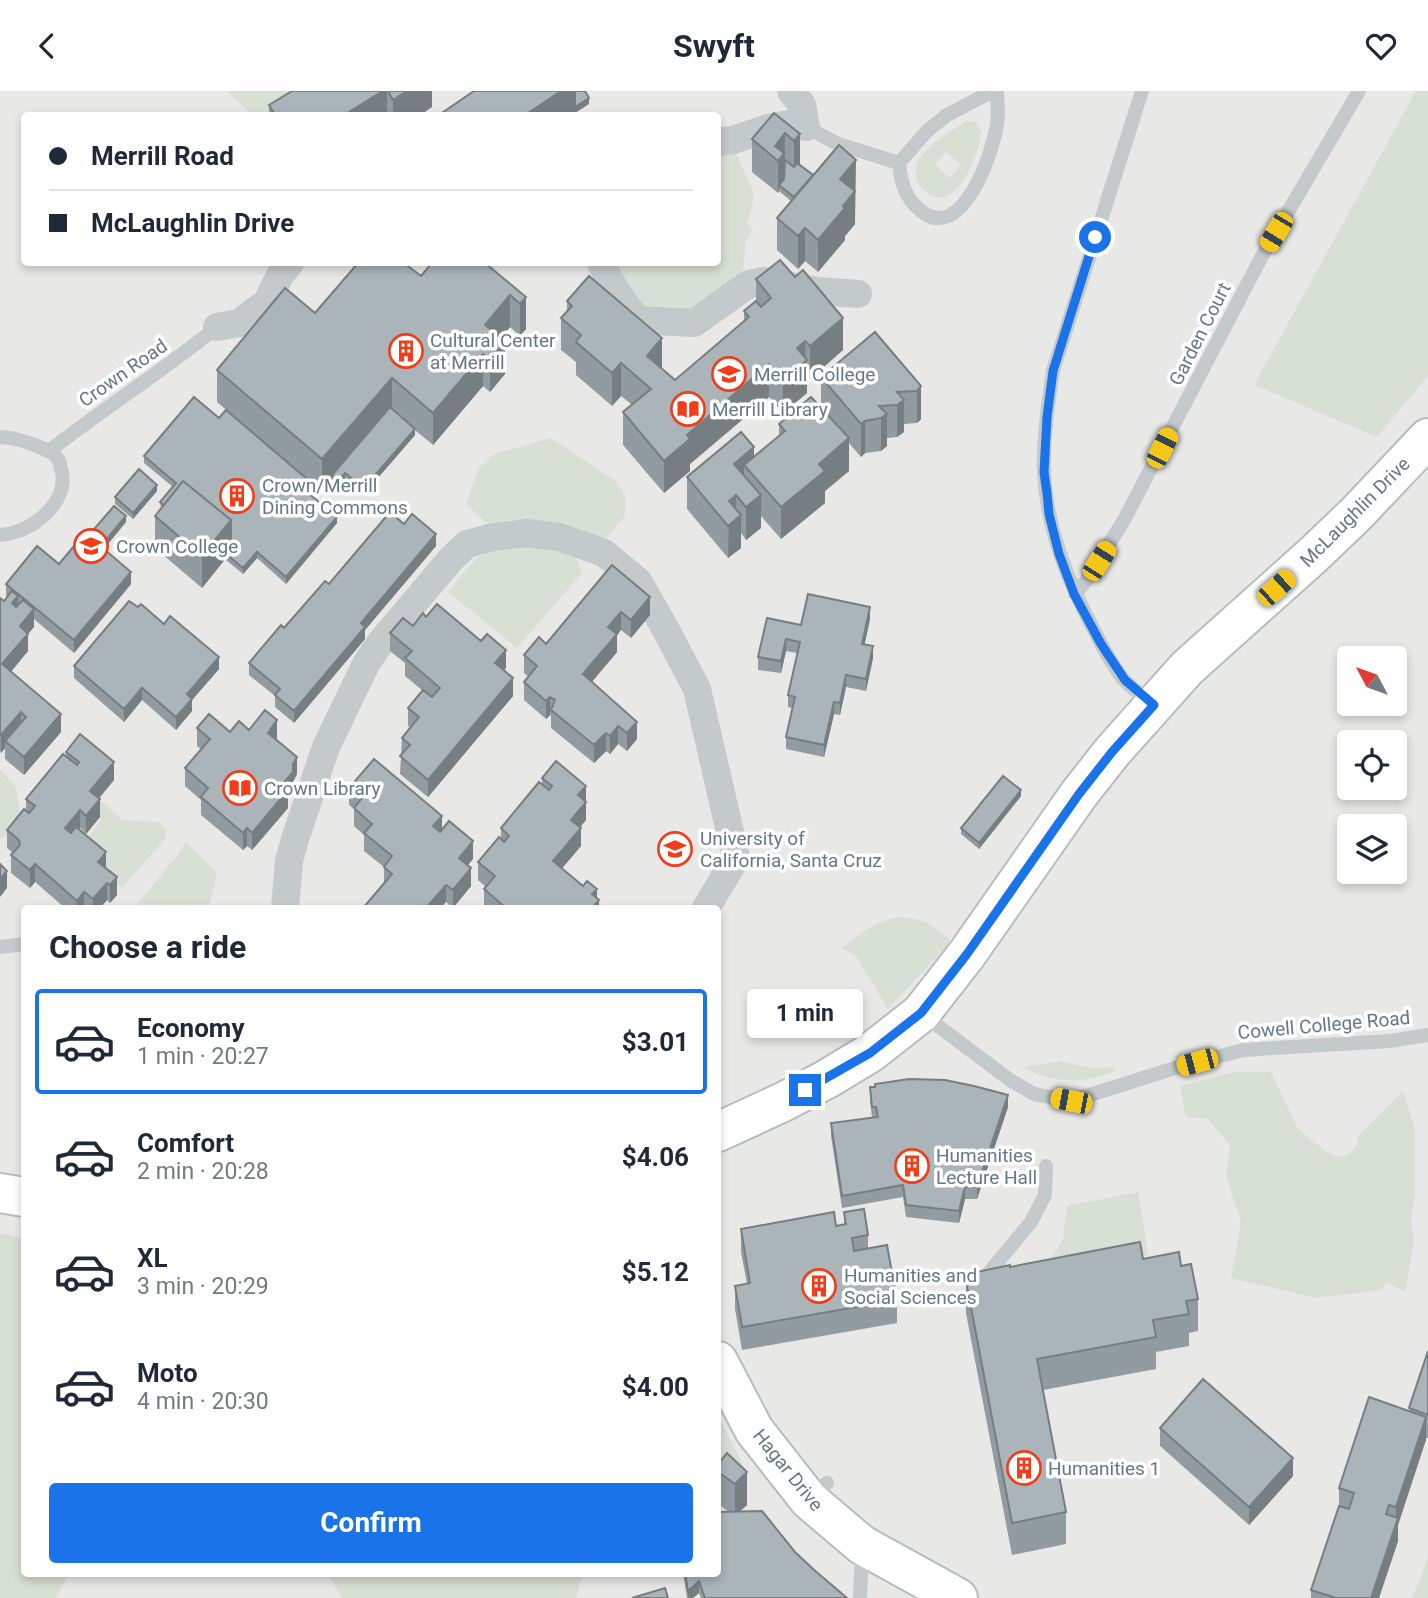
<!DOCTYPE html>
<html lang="en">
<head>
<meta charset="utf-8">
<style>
	body { margin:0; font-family:Roboto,sans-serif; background:#f2f2f3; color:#1f2937; height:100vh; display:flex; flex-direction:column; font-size:26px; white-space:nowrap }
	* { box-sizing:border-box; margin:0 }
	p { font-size:23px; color:#747a83 }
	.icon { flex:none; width:38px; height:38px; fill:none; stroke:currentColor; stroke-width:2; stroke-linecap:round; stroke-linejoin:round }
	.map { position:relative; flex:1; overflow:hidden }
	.side { position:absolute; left:21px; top:814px; width:700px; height:672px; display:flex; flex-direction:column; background:#fff; border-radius:7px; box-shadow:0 4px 10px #0003 }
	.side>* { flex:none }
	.banner { position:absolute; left:21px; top:21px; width:700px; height:154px; border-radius:7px; box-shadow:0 4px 10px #0003; display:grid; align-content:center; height:154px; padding:0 28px; background:#fff }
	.needle { width:46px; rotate:311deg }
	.buttons { position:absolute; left:1337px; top:555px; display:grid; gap:14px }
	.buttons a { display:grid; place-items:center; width:70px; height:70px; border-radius:7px; background:#fff; box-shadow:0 4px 10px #0003; font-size:35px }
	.end { position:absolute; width:32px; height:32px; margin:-16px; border:9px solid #1a73e8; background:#fff; box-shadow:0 0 0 4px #fff }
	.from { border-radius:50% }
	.bubble { position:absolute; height:49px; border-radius:7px; background:#fff; box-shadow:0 4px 10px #0003; font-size:23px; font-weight:700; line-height:49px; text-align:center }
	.car { position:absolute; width:21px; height:42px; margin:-21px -10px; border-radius:9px; box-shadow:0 0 5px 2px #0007; background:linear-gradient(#f5c518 24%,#345 0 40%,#f5c518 0 76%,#345 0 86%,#f5c518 0) }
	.banner b { display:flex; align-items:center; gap:24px; height:66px; font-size:26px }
	.banner b+b { border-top:2px solid #e0e1e3 }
	.banner i { width:18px; height:18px; background:#1f2937 }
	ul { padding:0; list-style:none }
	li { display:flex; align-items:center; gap:21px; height:105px; margin:0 14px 10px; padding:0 14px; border:4px solid transparent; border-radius:7px }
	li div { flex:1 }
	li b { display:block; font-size:26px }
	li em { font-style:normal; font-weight:700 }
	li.current { border-color:#1a73e8 }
	li>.icon { width:63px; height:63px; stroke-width:1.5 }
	h2 { padding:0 28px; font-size:32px; line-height:84px }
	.cta { display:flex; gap:14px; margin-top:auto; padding:14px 28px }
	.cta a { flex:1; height:80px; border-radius:7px; background:#1a73e8; color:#fff; font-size:28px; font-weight:700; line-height:80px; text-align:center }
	header { display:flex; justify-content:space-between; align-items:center; height:91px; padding:0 28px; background:#fff; font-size:32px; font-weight:700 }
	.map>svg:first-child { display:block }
</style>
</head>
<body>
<header><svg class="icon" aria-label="back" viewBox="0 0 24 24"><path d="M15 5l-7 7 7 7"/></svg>Swyft<svg class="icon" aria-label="heart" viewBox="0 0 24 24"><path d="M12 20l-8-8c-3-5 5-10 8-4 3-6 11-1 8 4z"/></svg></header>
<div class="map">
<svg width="1428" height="1507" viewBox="0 0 1428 1507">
	<rect width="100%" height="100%" fill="#f7f7f3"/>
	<path fill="#e8e8e7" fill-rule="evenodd" d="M0 0H1428V1507H0ZM24 24H718V172H24ZM1349 567H1395V612H1349ZM1349 651H1395V696H1349ZM1349 735H1395V780H1349ZM24 817H718V1482H24Z"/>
	<path fill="#d8dfd4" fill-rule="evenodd" d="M227 0H310L281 24H252Z
		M1416 0H1428V285L1377 346 1254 294Z
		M968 30 975 31 981 40C980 58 965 99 946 105 928 112 906 86 920 67 930 52 949 42 963 32ZM946 61 961 74 950 87 935 74Z
		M735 60 753 100C754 112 751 121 747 132L753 139 746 150 742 185 687 223 658 221 638 212 613 172H718V62Z
		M551 347 616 390 625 404V425L603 451 573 438 524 428 487 432 466 413 478 378 494 363Z
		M507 453 574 462 582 482 517 557 448 501 464 481 478 466Z
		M0 678 15 695 20 717 11 742 0 748Z
		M99 708 122 729 159 731 167 739 165 748 122 797 106 784 109 779 95 766 84 751 101 730 100 725 95 720Z
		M186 751 217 782 209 816 214 817H134L176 766Z
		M898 826C923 827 929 832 949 847V853L888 918 856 865 842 857C862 841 873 832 898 826Z
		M1060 970 1089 977 1114 976 1115 980C1082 993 1054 993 1023 976Z
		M1233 981H1271L1298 1038 1327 1061 1338 1066 1349 1064 1356 1055 1359 1044 1403 1000 1415 1039V1101L1411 1130 1414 1149 1405 1201 1386 1191 1381 1199 1315 1207 1231 1187 1241 1131 1226 1085 1230 1054 1208 1028 1186 1026 1180 995Z
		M1138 1101 1148 1164 1041 1183 1063 1148 1067 1115Z
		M0 1142 24 1148V1482H69L56 1507H0Z
		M718 1323 744 1376 718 1392Z
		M1428 1463V1507H1412L1421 1487Z
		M327 1482H583L576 1507H342Z"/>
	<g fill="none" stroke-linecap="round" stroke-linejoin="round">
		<g stroke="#b6bcc0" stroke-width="42">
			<path id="secondary" d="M718 1041 783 1011 827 988 870 962 921 922 967 863 1079 703 1112 661 1187 577 1312 465 1356 423 1428 347
				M0 1102 24 1106
				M718 1270 754 1339 809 1409 862 1454 958 1507"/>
		</g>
		<path stroke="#c4c9cc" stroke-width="14" d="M993 0 947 24 927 40 899 72C901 92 905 107 921 120 962 153 993 62 997 33 999 22 997 11 997 0
			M1142 0 1053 280C1048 313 1043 348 1044 382 1047 438 1067 489 1094 539 1102 555 1112 574 1124 589 1132 598 1144 605 1153 613
			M806 36 838 53 899 72
			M0 346C12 346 21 349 32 353 41 357 54 360 59 370 60 371 61 380 62 381 68 413 30 443 0 444
			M49 360C104 317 163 280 217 236
			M1075 503 1086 490 1124 429 1262 165 1359 0
			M0 856 24 853
			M922 923 1010 989 1034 1003 1071 1010 1175 977 1243 959 1390 950 1428 944
			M986 1185 1031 1131 1045 1104 1046 1075
			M810 1408 827 1392
			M860 1507 862 1459"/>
		<path stroke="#c4c9cc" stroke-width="28" d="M718 51 733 49 768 37 789 33 806 36 802 14 791 0
			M601 172C611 193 622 211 638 229L694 232 749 193 764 190 818 200 858 203
			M217 236 239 232 267 211 280 184 290 172
			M285 817 289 770 295 748 326 656 366 573 380 552 451 468 467 453 493 446 527 442 559 446 604 462 638 490 665 537 697 598 736 767 706 817"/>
		<use href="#secondary" stroke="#fff" stroke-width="38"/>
	</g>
	<path fill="#929b9f" d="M292 0H432V16L420 24H269V14Z
		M774 22 800 43V73L813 84 856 101 855 102V133L845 145V149L818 181 805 170 798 178 777 159V127L791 110 779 100 778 102 752 81V48Z
		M421 185 526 206V238L520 245 510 236 501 247 505 283 490 301 483 295 433 354 415 339V344L364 403 345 388 338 396 332 389 322 400 307 388V394L304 398 337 432 286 493 257 467 243 483 226 469V467L202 497 155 457V425L161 417 160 411 173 396 144 372V365L219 327 266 353 217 311V279L315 222Z
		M756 188 843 259 810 288 807 284V302L783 322 769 306 690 373V380L664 402 623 354V321L632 314 621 305 612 315 576 284V271L561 259V227L567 220V210L662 278 675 289 744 230V220L756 210Z
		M821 286 921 295V328L917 332 904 333V341L897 346 887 347V355L881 360 865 362 861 366 849 352V380L825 400V412L781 448 761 425V437L746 449 741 442V457L728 467 687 418V386L754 366 779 345V333L821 317Z
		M157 400 133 428 115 413V406Z
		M126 431 104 458 131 493 74 562 34 528V536L28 543V560L11 581 61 641 24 684 5 668V657L1 662 0 660V507L4 510 7 506 6 505V493L59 473 89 446V444Z
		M404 433 436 455 365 539V548L294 632 275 616V605L249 584V572L329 493Z
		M612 474 650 524 631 547 621 539 617 544V561L592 591 637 648 627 660 618 653 610 663 606 660 594 672 551 637V624L546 628 524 609V591L529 586 524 582V564L546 553Z
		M426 526 506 577 504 579 513 605 428 706 400 683 402 647 410 636 408 635V617L423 600 405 585V572L390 560V542L413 535Z
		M870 528 864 554 873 567 866 600 846 596 840 624 834 623 824 666 786 658V646L792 617 788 616V604L797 562 786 560 781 582 758 579V566L801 534Z
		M74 575 219 578 192 609V620L176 639 142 609 124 631 74 587Z
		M197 637 230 641 249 639 277 647 276 649 297 683 293 691V699L288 705V717L252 759 247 755 243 759 201 724V709L185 695V677L201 658 197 655Z
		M66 661 114 689 99 707 100 726 86 743 80 737 79 738 106 778 117 804 110 812 107 809 100 817H65L35 791 30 797 11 782V764L13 762 7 757V739L26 720V708L66 665Z
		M542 687 586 695V729L580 736 581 755 562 777 597 807 599 817H485L484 816V798L486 796 478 789V771L501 748V737L542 694Z
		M349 697 442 738 473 768 467 774 471 795 453 817 446 811 384 793V776L364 760V744L354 735V718L349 714Z
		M1021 705 979 758 961 743V737Z
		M870 996 1008 1016 977 1108H965L959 1132 906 1126 903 1106 842 1117 831 1045V1032L872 1026 870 1008Z
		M844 1121 868 1144V1158L897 1209V1232L742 1259 735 1218V1195L747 1193 741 1161V1138L836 1135 844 1134Z
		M1143 1168 1181 1175 1198 1208V1240L1189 1242V1255L1156 1261V1278L1043 1299 1066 1421V1453L1012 1464 966 1222V1190L977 1188V1181L1010 1176Z
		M1428 1260V1347H1426L1398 1434V1450L1379 1506 1380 1507H1311V1499L1339 1416V1397L1409 1320Z
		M1160 1337 1293 1385 1249 1434 1160 1355Z
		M727 1362 747 1414 739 1421 795 1461 813 1478 847 1507H701L699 1502 693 1507H687L683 1482H718L729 1421 718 1413V1373Z"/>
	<path fill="#777e82" d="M383 0H387V24H344Z
		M407 0H432V16L420 24H393V9Z
		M561 0H575L589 7V13L572 24H525Z
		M785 42 784 95 779 94V100L778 102V70L775 55Z
		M800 43V75L794 82V50Z
		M856 69 855 133 845 145V149L818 181V149L840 88Z
		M805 137V170L798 178V145Z
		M510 204V236L485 266V234Z
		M526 206V238L520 245V213Z
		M843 227V259L810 288V255Z
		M662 247V279L647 265Z
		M805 250 807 302 783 322V290L797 257Z
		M505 251V283L490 301V269Z
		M483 263V295L433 354V322Z
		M621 272V305L612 315V282Z
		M769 273V306L690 373V380L664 402V370L687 344Z
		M392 287V320L332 384V389L322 400V368Z
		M921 295V328L917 332V300Z
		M904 309V341L897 346V314Z
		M887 323V355L881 360V327Z
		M865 330V362L861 366V333Z
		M415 338V344L364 403V397Z
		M849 347V380L825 400V412L781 448V416L819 373Z
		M754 356V385L744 374V396L734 373Z
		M345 382V388L338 396V390Z
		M307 388V394L301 402V396Z
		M157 394V400L133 428V422Z
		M736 404V428L741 424V457L728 467 729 410Z
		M761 404V437L746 449V416Z
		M126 425V431L101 461V455Z
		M337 426V432L286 493V486Z
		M231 429V461L226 463V467L202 497V465Z
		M436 443V455L365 539V548L294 632V620L361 532Z
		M257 461V467L243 483V477Z
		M131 481V493L74 562V549Z
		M18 505V523L12 512Z
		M650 506V524L631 547V529Z
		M870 516V528L862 566V553Z
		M34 518V536L28 543V560L2 591V573L20 535Z
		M621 521V539L617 544V561L583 601V583L608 536Z
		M786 548V560L781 582V570Z
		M873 555V567L866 600V588Z
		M506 559V577L495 590V572Z
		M219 566V578L192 609V620L176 639V626L187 603Z
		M846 584V596L840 624V612Z
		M513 587V605L428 706V689Z
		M142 597V609L124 631V618Z
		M550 606V623L546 628V610Z
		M834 611V623L824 666V654Z
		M21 621V639L5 650V657L1 662V644Z
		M61 623V641L24 684V666Z
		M277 629V647L268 660V642Z
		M637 631V648L627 660V642Z
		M618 635V653L610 663V645Z
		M606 642V660L594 672V654Z
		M297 666V683L293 691V673Z
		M114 671V689L90 718V700Z
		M293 681V699L288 705V717L252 759V742L282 694Z
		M586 695V729L571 747V729L578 704Z
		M1021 699V705L979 758V752Z
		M100 708V726L86 743V725Z
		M80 719V737L65 755V737Z
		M442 725V743L433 735Z
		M247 737V755L243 759V742Z
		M581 737V755L553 788V770Z
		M473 750V768L459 785V767Z
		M106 761V779L98 771Z
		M35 773V791L30 797V779Z
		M471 777V795L453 817V799Z
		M7 780V797L0 806V788Z
		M117 786V804L110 812V794Z
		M107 792V809L100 817H93V808Z
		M446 794V811L441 817H426Z
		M597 798V811L599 809V817H592V803Z
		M84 801V817H77V810Z
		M1008 1004V1016L977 1108V1096Z
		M965 1096V1108L959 1132V1120Z
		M1426 1326V1349L1398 1434V1450L1379 1507H1371L1396 1432V1416Z
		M1293 1367V1385L1249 1434V1416Z
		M747 1381V1414L735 1425V1393Z
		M699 1490V1502L693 1507H688V1500Z"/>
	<path fill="#aab4b9" stroke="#777e82" stroke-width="2" d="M292 0H383L344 24H275L269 14Z
		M388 0H407L393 9Z
		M474 0H561L525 24H439Z
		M575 0H585L589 7 575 16Z
		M774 22 800 43 794 50 785 42 775 55 784 62 778 70 752 48Z
		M839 54 856 69 840 88 855 100 843 115 845 117 818 149 805 137 798 145 777 127Z
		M785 69 794 76 797 72 813 84 794 106 779 94 784 88Z
		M780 169 795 186 803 179 843 227 810 255 805 250 797 257 807 269 783 290 769 273 687 344 690 348 664 370 623 321 651 298 621 272 612 282 576 251 581 244 561 227 572 215 567 210 589 185 662 247 647 265 675 289 749 226 744 220 756 210 761 216 771 207 756 188Z
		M358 172H404L421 185 432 172H485L526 206 520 213 510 204 485 234 505 251 490 269 483 263 433 322 392 287 322 368 217 279 285 197 315 222Z
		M875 241 921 295 917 300 897 301 904 309 897 314 879 315 887 323 881 327 865 330 861 333 821 286Z
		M194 306 219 327 226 319 307 388 301 396 337 426 286 486 257 461 243 477 226 463 233 455 231 453V429L183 390 164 414 160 411 176 392 144 365Z
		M811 306 849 347 819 373 825 380 781 416 744 374 785 340 779 333Z
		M390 316 415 338 364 397 345 382 338 390 332 384Z
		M741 341 754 356 734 373 761 404 746 416 736 404 729 410 741 424 728 435 687 386Z
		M139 378 157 394 133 422 115 406Z
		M183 390 231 429 202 465 155 425Z
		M114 415 126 425 101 455 89 444Z
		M390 421 404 433 412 423 436 443 361 532 365 536 294 620 275 604 280 598 249 572 281 534 284 537 325 490 329 493Z
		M85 442 131 481 74 549 6 493 37 455 59 473Z
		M612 474 650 506 631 529 621 521 608 536 617 543 583 583 637 631 627 642 618 635 610 645 606 642 594 654 551 619 555 609 550 606 546 610 524 591 537 575 524 564 539 546 546 553Z
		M12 500 18 505 12 512 16 516 23 509 34 518 20 535 28 543 2 573 61 623 24 666 5 650 26 626 21 621 1 644 0 643V507L4 510Z
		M808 503 870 516 862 553 873 555 866 588 846 584 840 612 834 611 824 654 786 646 795 606 788 604 800 551 786 548 781 570 758 566 767 527 801 534Z
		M129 510 138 516 141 513 164 533 170 525 219 566 187 603 192 608 176 626 142 597 124 618 74 575Z
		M437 513 481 550 487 543 506 559 495 572 513 587 428 689 400 665 410 654 402 647 419 626 408 617 423 599 432 606 440 597 405 567 412 560 390 542 403 527 413 535 423 522 426 526Z
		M265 619 277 629 268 642 297 666 293 673V681L282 694 288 699 252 742 247 737 243 742 201 706 208 697 185 677 210 648 197 637 209 623 230 641 239 630 249 639Z
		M80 643 114 671 90 700 100 708 86 725 80 719 65 737 71 742 76 736 106 761 98 771 117 786 110 794 107 792 93 808 84 801 77 810 35 773 30 779 11 764 20 754 19 749 7 739 24 718 29 722 35 715 26 708 63 663 77 674 79 671 66 661Z
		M374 668 442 725 433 735 440 741 449 730 473 750 459 767 471 777 453 799 446 794 426 817H363L392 783 384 776 392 765 364 742 372 733 354 717 362 707 349 697Z
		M556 670 586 695 578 704 586 711 571 729 581 737 553 770 583 795 587 790 597 798 592 803 599 809 592 817H506L484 798 495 785 478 771 499 746 504 751 509 745 501 737 539 691 549 699 552 695 542 687Z
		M1003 685 1021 699 979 752 961 737Z
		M0 773 7 780 0 788Z
		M909 988 945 989 974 995 1008 1004 977 1096H965L959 1120 906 1114 903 1094 842 1105 831 1032 878 1026 876 1016H872L870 996H875V993Z
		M864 1118 868 1144 852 1147 854 1160 887 1154 897 1209 742 1236 735 1195 750 1192 741 1138 834 1121 836 1135 846 1133 844 1121Z
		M1140 1151 1143 1168 1179 1161 1181 1175 1191 1173 1198 1208 1186 1210 1189 1223 1153 1229 1156 1246 1037 1268 1066 1421 1012 1432 966 1190 978 1188 977 1181 1010 1174V1176Z
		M1428 1260V1324L1409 1317Z
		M1203 1288 1293 1367 1249 1416 1160 1337Z
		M1369 1306 1426 1326 1396 1416 1389 1414 1386 1423 1398 1427 1371 1507H1336L1311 1499 1339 1415 1349 1418 1354 1402 1339 1397Z
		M727 1362 747 1381 735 1393 718 1381V1373Z
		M762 1420 795 1461 813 1478 847 1507H705L699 1490 688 1500 685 1482H718V1421Z
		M665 1497 668 1507H632Z"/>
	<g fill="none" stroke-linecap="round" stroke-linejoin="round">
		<path stroke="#1a73e8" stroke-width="9" d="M805 999 870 962 921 922 967 863 1079 703 1112 661 1154 614 1125 589 1101 553 1074 503 1059 463 1049 423 1047 402 1044 381 1047 326 1053 280 1095 146"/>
	</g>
	<defs>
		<g id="building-ring" transform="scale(1.75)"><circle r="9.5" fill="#fff" stroke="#f13d19" stroke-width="1.5"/><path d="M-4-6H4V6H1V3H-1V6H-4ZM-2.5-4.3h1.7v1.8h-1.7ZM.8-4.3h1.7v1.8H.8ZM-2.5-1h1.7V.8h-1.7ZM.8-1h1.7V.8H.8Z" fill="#f13d19"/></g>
		<g id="university-ring" transform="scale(1.75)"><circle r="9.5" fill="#fff" stroke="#f13d19" stroke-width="1.5"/><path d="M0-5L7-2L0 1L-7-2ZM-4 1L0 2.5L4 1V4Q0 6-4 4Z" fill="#f13d19"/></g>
		<g id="library-ring" transform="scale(1.75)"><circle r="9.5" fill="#fff" stroke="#f13d19" stroke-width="1.5"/><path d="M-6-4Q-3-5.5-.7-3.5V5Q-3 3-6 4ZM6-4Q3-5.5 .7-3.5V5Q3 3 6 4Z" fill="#f13d19"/></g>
	</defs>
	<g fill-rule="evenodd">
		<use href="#building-ring" x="406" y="260"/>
		<use href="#university-ring" x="729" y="283"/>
		<use href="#library-ring" x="688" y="318"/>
		<use href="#building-ring" x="237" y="405"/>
		<use href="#university-ring" x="91" y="455"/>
		<use href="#library-ring" x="240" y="697"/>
		<use href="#university-ring" x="675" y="758"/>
		<use href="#building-ring" x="912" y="1075"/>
		<use href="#building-ring" x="819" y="1195"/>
		<use href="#building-ring" x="1024" y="1377"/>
	</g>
	<g text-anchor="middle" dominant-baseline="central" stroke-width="7" stroke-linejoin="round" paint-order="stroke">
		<g font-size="19" fill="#637987" stroke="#fff">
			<text transform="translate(1200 243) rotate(-63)">Garden Court</text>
			<text transform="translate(123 282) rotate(-35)">Crown Road</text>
			<text transform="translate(1355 421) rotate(-45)">McLaughlin Drive</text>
			<text transform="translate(1324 934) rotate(-5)">Cowell College Road</text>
			<text transform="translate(788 1379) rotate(51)">Hagar Drive</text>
		</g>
		<g font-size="19" fill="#637987" stroke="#fff" text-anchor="start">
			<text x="430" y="249">Cultural Center<tspan x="430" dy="22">at Merrill</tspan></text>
			<text x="754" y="283">Merrill College</text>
			<text x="712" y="318">Merrill Library</text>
			<text x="262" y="394">Crown/Merrill<tspan x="262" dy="22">Dining Commons</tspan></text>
			<text x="116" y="455">Crown College</text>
			<text x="264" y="697">Crown Library</text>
			<text x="700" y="747">University of<tspan x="700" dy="22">California, Santa Cruz</tspan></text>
			<text x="936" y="1064">Humanities<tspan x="936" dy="22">Lecture Hall</tspan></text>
			<text x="844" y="1184">Humanities and<tspan x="844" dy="22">Social Sciences</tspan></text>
			<text x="1048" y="1377">Humanities 1</text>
		</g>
	</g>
</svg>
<div class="buttons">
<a><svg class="needle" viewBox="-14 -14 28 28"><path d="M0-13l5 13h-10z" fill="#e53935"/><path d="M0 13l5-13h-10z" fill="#747a83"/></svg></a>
<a><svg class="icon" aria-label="locate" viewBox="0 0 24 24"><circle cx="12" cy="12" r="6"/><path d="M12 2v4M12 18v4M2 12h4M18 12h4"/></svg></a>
<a><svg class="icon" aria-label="layers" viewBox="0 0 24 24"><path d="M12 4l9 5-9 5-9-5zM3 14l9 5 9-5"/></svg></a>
</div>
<i class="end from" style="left:1095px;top:146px"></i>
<i class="end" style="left:805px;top:999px"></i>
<div class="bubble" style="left:747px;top:898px;width:116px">1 min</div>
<i class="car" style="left:1276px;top:141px;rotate:211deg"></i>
<i class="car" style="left:1162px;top:357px;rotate:27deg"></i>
<i class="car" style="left:1099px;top:470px;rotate:32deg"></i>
<i class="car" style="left:1276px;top:497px;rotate:48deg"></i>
<i class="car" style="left:1197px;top:971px;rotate:255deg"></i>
<i class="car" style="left:1071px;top:1010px;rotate:281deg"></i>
<div class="banner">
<b><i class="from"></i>Merrill Road</b>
<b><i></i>McLaughlin Drive</b>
</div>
<section class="side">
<h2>Choose a ride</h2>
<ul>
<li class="current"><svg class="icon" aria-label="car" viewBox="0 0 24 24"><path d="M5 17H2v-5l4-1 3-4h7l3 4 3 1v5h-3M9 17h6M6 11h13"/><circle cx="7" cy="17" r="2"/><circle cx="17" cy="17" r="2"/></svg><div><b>Economy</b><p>1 min · 20:27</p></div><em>$3.01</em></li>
<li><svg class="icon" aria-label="car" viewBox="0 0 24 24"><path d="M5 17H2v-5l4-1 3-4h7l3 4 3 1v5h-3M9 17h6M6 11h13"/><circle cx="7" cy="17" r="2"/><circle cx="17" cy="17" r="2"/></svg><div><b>Comfort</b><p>2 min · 20:28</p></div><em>$4.06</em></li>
<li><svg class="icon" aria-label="car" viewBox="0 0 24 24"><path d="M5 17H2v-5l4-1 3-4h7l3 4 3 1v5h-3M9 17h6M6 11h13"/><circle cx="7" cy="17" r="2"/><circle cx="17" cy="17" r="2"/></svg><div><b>XL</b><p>3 min · 20:29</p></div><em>$5.12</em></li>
<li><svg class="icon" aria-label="car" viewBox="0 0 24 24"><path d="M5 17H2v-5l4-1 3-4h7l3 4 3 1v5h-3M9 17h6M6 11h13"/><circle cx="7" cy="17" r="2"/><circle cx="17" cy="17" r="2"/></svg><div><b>Moto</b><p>4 min · 20:30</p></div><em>$4.00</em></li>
</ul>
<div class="cta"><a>Confirm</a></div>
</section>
</div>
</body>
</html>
